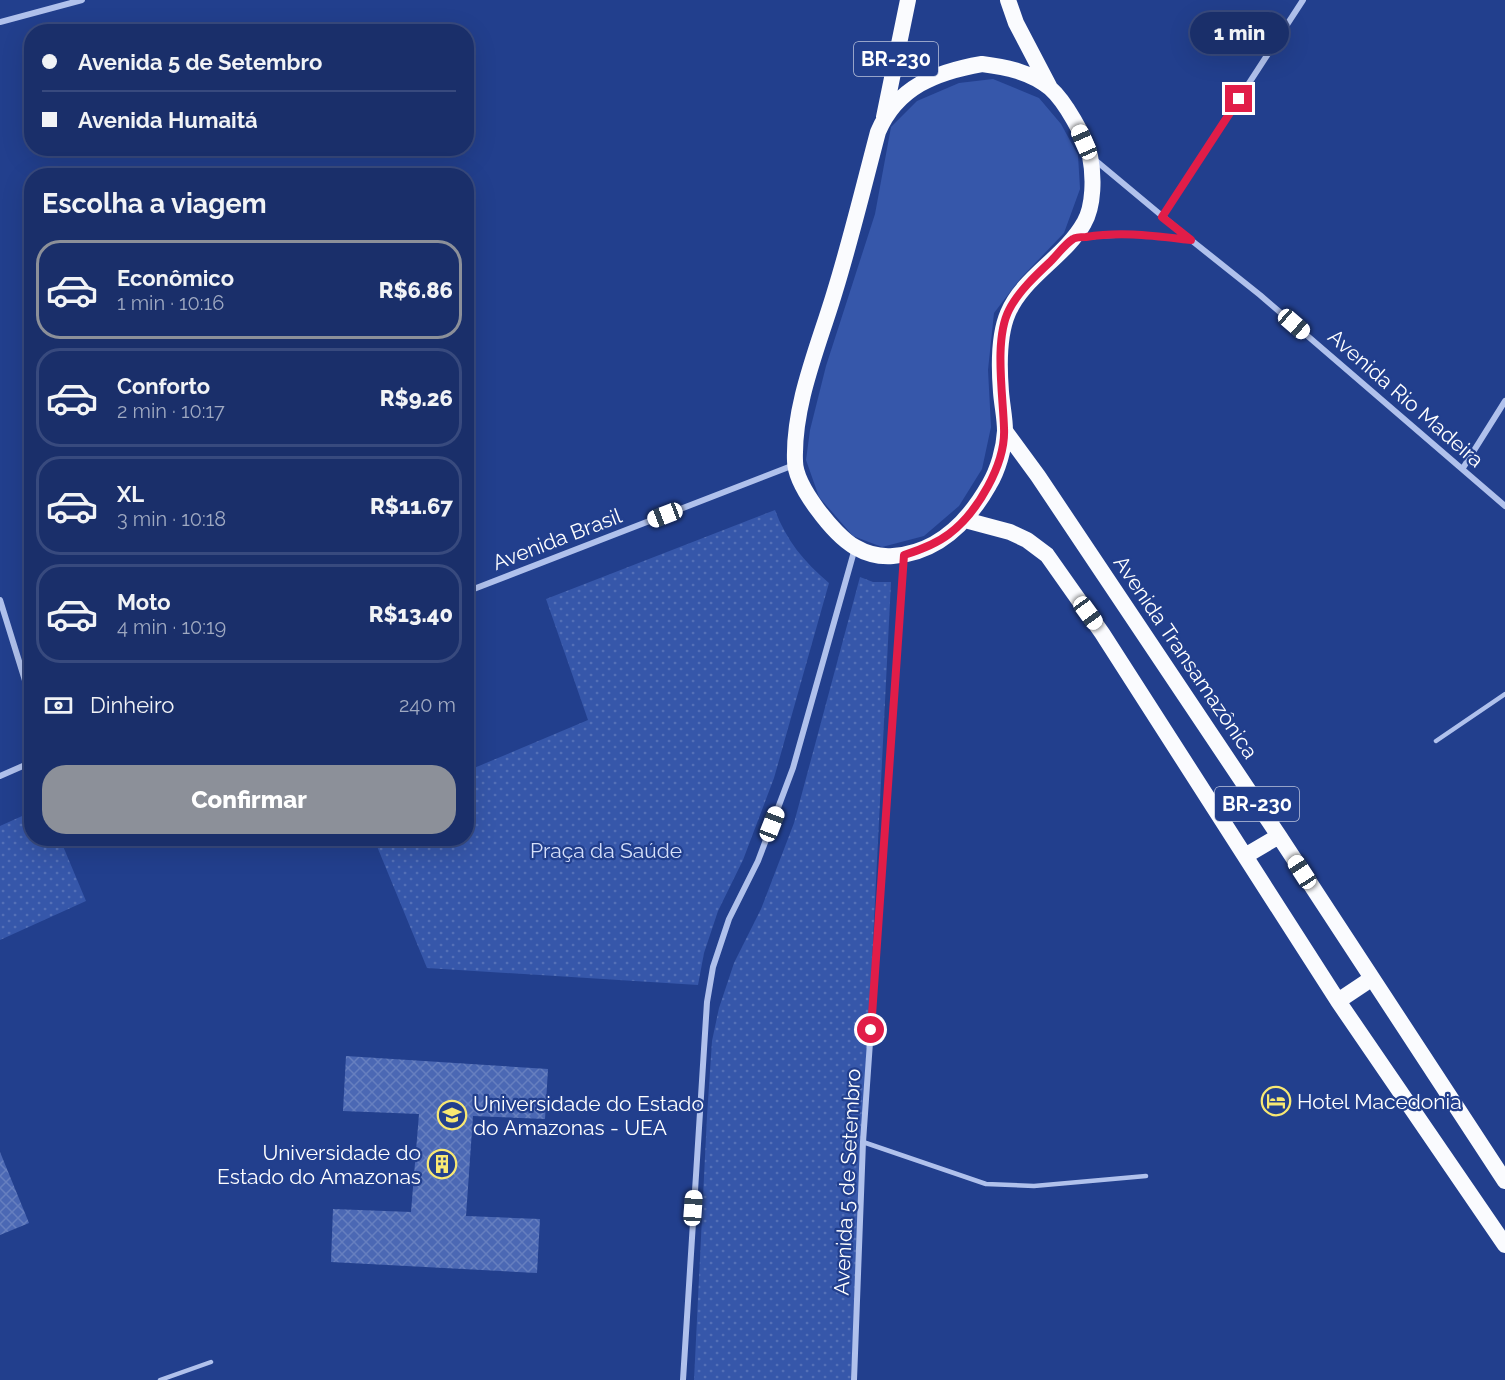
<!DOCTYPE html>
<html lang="pt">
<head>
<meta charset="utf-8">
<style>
	body { margin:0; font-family:Raleway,sans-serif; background:#273b72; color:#f1f3f6; height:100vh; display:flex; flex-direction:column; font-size:22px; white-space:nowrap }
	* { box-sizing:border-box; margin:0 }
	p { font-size:20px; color:#9fa9c1 }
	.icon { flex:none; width:33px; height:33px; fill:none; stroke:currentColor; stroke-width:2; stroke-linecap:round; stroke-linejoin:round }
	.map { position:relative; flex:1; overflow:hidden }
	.sheet { position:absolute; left:24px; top:168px; width:450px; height:678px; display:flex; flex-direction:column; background:#1a2f6a; border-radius:24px; box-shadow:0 6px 24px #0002,0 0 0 2px #384a7e }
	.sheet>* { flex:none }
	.banner { position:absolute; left:24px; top:24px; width:450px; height:132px; border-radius:24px; box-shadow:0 6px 24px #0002,0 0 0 2px #384a7e; display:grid; align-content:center; height:132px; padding:0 18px; background:#1a2f6a }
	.end { position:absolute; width:27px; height:27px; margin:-14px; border:8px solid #e11d48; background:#fff; box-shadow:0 0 0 3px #fff }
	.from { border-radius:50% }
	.bubble { position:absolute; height:42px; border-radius:21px; background:#1a2f6a; box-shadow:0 6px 24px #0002,0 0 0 2px #384a7e; font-size:20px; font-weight:800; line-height:42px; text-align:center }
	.car { position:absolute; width:18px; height:36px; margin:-18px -9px; border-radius:8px; box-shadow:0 0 4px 2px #0007; background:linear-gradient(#fff 24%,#345 0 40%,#fff 0 76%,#345 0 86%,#fff 0) }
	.banner b { display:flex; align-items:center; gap:21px; height:57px; font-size:22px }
	.banner b+b { border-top:2px solid #384a7e }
	.banner i { width:15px; height:15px; background:#f1f3f6 }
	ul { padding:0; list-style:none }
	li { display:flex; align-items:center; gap:18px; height:99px; margin:0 12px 9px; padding:0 6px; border:3px solid #384a7e; border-radius:24px }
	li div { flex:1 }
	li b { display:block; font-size:22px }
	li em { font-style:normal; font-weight:800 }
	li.active { border-color:#8c9099 }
	li>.icon { width:54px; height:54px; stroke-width:1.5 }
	h2 { padding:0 18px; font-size:27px; line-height:72px }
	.pay { display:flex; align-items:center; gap:15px; height:66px; padding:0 18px; font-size:22px }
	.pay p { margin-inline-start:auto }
	.action { display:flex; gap:12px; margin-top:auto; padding:12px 18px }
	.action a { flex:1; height:69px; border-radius:24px; background:#8c9099; color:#fff; font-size:24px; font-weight:800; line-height:69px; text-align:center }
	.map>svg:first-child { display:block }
</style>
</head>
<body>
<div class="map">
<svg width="1505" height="1380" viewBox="0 0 1505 1380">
	<defs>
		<pattern id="park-dots" width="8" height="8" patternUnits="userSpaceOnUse" patternTransform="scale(1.5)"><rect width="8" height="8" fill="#3657aa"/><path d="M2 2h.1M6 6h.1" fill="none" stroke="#5470b7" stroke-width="1.8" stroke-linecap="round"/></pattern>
		<pattern id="building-cross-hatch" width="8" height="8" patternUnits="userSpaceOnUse" patternTransform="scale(1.5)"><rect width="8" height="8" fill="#4b68b4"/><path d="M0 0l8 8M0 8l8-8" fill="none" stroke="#667fbf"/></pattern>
	</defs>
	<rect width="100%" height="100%" fill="#223f8d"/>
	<path fill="#3657aa" d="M993 79 1039 98 1061 124 1078 155 1080 189 1064 233 1020 279 994 313 988 370 991 427 982 469 959 506 924 536 882 547 853 536 819 497 806 460 810 430 826 366 875 214 891 127 917 101 959 83Z"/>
	<path fill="url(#park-dots)" d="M775 510C786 540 804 562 829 583L774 778 743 860 718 911 704 953 698 985 427 968 374 839 466 838 467 771 588 720 546 599Z
		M860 577 873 582H891L851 1380H694L707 1116 712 1041 719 1008 734 963 761 909 794 823Z
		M31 812 32 838 60 839 86 901 0 940V826Z"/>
	<path fill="url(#building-cross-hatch)" d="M346 1056 548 1069 545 1119 473 1116 466 1216 540 1219 537 1273 331 1262 333 1209 411 1212 419 1114 343 1111Z
		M0 1152 29 1223 0 1235Z"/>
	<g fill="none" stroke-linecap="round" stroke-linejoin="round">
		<path stroke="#b0c1ec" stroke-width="4.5" d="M1436 741 1505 694
			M863 1142 986 1184 1034 1186 1146 1176
			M160 1380 211 1362"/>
		<path stroke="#b0c1ec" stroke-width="6" d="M0 22 82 0
			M1095 160 1191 240 1260 295 1505 506
			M1162 217 1303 0
			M1078 238C1120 232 1148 235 1190 240
			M1463 468 1505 401
			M466 592 794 465
			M0 600 32 703
			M0 776 32 762
			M683 1380 707 1002 713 967 729 919 758 861 793 768 855 548
			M854 1380 863 1142 904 557"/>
		<path stroke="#fafbfe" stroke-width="16" d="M1008 0 1016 23 1050 88
			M982 64C1006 67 1031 72 1050 88 1065 101 1085 137 1090 156 1094 176 1094 206 1084 223 1065 257 1023 277 1008 313 998 336 999 367 1001 392 1002 405 1005 418 1005 431 1004 449 998 470 989 485 968 522 937 553 893 556 880 557 867 554 855 547 834 535 795 486 795 461 793 404 819 345 835 291 851 239 864 185 878 132 897 87 936 72 982 64Z
			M884 117 908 0
			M1005 431 1038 476 1279 836 1505 1181
			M965 520 1010 532 1027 540 1047 555 1102 633 1338 1001 1505 1245
			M1245 856 1279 836
			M1338 1001 1371 979"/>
	</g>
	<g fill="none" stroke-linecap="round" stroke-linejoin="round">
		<path stroke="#e11d48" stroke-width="8" d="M871 1030 904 555C920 550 936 544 949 534 977 513 1006 464 1004 428 1003 395 994 339 1009 310 1018 292 1036 275 1050 262 1057 255 1065 244 1073 239 1076 237 1082 237 1086 237 1122 231 1155 236 1191 240L1162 217 1239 99"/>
	</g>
	<defs>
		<g id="hotel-ring" transform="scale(1.5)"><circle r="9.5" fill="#223f8d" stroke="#f8e872" stroke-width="1.5"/><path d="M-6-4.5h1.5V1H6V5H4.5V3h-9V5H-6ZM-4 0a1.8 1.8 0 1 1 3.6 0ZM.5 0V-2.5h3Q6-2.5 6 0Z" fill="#f8e872"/></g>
		<g id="university-ring" transform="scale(1.5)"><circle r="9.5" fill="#223f8d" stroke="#f8e872" stroke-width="1.5"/><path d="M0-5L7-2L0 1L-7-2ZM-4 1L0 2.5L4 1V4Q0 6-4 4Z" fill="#f8e872"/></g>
		<g id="building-ring" transform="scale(1.5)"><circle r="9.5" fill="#223f8d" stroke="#f8e872" stroke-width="1.5"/><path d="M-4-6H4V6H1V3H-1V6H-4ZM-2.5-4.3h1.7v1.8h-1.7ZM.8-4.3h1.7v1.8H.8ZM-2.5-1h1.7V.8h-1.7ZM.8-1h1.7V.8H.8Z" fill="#f8e872"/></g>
	</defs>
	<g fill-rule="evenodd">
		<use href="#hotel-ring" x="1276" y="1101"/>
		<use href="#university-ring" x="452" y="1115"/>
		<use href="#building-ring" x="442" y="1164"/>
	</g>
	<g text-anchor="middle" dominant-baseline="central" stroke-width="4.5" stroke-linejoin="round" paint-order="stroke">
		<g fill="#223f8d" stroke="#bdc5dd" stroke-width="1.5">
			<rect x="854" y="42" width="84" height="34" rx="4.5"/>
			<rect x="1215" y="787" width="84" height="34" rx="4.5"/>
		</g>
		<g font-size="20" font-weight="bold" fill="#fff">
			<text x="896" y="59">BR-230</text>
			<text x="1257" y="804">BR-230</text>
		</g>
		<g font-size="21" fill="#fff" stroke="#223f8d">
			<text transform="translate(1406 398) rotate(41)">Avenida Rio Madeira</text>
			<text transform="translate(557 539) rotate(-21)">Avenida Brasil</text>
			<text transform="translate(1186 657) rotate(56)">Avenida Transamazônica</text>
			<text transform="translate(847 1182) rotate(-87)">Avenida 5 de Setembro</text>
		</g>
		<g font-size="21" fill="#d5dff9" stroke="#223f8d">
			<text x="606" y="850">Praça da Saúde</text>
		</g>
		<g font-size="21" fill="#fff" stroke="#223f8d" text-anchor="start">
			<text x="1297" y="1101">Hotel Macedonia</text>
			<text x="473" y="1103">Universidade do Estado<tspan x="473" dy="24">do Amazonas - UEA</tspan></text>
			<text x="421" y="1152" text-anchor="end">Universidade do<tspan x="421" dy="24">Estado do Amazonas</tspan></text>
		</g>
	</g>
</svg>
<i class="end from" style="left:871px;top:1030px"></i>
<i class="end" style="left:1239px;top:99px"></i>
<div class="bubble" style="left:1190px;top:12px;width:99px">1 min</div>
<i class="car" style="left:1084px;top:142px;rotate:336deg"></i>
<i class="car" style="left:1294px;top:324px;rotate:131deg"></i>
<i class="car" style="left:665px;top:515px;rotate:249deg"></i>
<i class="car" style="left:1088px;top:613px;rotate:144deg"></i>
<i class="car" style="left:772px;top:824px;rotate:21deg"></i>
<i class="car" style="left:1302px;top:872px;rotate:327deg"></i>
<i class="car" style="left:693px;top:1208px;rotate:4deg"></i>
<div class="banner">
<b><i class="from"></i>Avenida 5 de Setembro</b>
<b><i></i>Avenida Humaitá</b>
</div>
<section class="sheet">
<h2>Escolha a viagem</h2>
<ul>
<li class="active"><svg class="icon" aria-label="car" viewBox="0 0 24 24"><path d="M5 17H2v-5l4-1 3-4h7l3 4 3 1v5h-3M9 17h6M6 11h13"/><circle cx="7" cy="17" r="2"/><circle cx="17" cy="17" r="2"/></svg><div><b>Econômico</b><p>1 min · 10:16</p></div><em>R$6.86</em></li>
<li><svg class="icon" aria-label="car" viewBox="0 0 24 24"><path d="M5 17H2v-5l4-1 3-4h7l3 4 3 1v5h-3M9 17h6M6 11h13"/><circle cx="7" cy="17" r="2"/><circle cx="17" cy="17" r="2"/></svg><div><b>Conforto</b><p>2 min · 10:17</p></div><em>R$9.26</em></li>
<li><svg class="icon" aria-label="car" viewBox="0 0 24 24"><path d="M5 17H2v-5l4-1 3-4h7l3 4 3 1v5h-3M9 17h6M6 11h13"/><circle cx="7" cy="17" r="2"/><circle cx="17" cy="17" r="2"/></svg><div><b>XL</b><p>3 min · 10:18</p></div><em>R$11.67</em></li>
<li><svg class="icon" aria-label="car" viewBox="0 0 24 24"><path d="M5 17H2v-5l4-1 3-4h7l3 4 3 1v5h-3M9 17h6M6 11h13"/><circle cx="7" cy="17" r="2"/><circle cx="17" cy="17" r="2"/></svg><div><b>Moto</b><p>4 min · 10:19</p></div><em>R$13.40</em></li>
</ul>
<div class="pay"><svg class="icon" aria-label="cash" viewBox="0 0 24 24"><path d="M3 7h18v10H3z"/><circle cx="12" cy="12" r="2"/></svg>Dinheiro<p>240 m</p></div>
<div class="action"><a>Confirmar</a></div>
</section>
</div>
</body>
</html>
